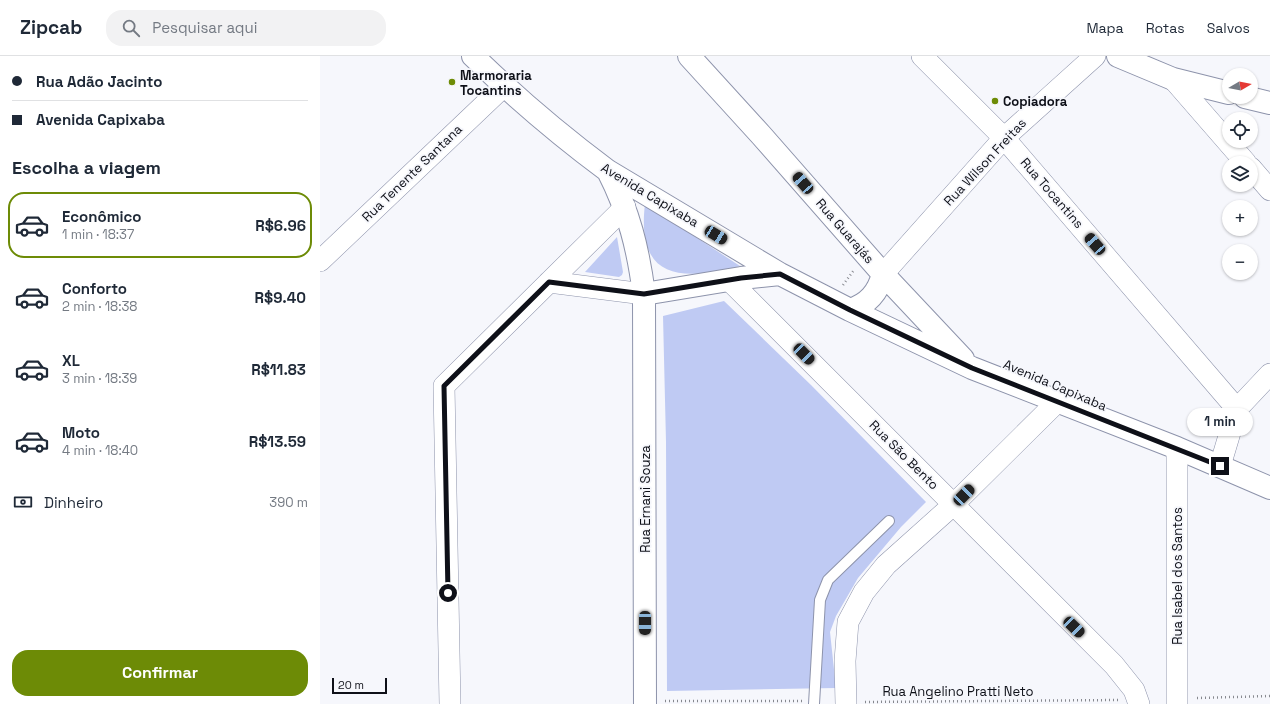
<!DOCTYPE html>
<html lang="pt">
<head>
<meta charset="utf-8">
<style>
	body { margin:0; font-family:"Space Grotesk",sans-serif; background:#f2f2f3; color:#1f2937; height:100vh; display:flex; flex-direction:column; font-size:15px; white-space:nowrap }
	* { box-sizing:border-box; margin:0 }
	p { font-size:13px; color:#747a83 }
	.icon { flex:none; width:22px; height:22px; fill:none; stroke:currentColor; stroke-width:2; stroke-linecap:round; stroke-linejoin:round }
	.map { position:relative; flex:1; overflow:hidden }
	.details { display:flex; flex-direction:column; background:#fff; width:320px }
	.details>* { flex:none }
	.hud { display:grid; align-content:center; height:88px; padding:0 12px; background:#fff }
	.needle { width:26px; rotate:80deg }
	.fabs { position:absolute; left:902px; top:12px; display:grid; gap:8px }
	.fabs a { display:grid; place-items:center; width:36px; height:36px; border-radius:50%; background:#fff; box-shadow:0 1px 3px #0004; font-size:20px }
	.scale { position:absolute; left:12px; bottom:10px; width:55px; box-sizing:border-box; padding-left:4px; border:2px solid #0e1018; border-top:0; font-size:11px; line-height:14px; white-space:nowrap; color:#0e1018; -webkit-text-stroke:3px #f6f7fc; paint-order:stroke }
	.end { position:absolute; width:18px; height:18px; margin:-9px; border:5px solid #0e1018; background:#fff; box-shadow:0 0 0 2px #fff }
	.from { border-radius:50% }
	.bubble { position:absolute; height:28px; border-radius:14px; background:#fff; box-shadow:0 1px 3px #0004; font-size:13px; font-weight:600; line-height:28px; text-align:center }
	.car { position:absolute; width:12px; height:24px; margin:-12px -6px; border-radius:5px; box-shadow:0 0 3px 1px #0007; background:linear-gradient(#222 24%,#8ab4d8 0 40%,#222 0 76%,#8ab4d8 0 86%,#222 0) }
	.hud b { display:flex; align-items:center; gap:14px; height:38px; font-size:15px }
	.hud b+b { border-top:1px solid #e0e1e3 }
	.hud i { width:10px; height:10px; background:#1f2937 }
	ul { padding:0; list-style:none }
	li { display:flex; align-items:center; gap:12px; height:66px; margin:0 8px 6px; padding:0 4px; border:2px solid transparent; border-radius:16px }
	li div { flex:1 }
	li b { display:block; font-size:15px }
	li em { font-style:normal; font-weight:600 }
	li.current { border-color:#6d8b06 }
	li>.icon { width:36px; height:36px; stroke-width:1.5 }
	h2 { padding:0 12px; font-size:18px; line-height:48px }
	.pay { display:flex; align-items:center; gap:10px; height:44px; padding:0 12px; font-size:15px }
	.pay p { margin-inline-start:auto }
	.primary-button { display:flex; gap:8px; margin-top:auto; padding:8px 12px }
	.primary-button a { flex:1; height:46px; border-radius:16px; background:#6d8b06; color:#fff; font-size:16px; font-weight:600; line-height:46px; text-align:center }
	header { display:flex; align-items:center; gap:24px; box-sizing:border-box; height:56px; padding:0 20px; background:#fff; border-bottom:1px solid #e0e1e3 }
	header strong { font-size:19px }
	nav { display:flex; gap:22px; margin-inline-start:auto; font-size:14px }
	.search { width:280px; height:36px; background:#f2f2f3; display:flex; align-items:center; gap:10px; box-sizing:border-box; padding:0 14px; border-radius:16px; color:#747a83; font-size:15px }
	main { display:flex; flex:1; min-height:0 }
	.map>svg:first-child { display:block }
</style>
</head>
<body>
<header>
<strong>Zipcab</strong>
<div class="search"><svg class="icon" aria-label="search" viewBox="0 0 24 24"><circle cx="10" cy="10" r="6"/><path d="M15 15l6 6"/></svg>Pesquisar aqui</div>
<nav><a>Mapa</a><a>Rotas</a><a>Salvos</a></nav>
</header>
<main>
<section class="details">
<div class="hud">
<b><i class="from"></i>Rua Adão Jacinto</b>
<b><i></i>Avenida Capixaba</b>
</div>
<h2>Escolha a viagem</h2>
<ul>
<li class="current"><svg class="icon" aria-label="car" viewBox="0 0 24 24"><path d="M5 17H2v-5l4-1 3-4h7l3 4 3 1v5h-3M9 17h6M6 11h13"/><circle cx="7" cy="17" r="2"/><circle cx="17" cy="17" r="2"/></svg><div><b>Econômico</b><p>1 min · 18:37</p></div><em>R$6.96</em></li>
<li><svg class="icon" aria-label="car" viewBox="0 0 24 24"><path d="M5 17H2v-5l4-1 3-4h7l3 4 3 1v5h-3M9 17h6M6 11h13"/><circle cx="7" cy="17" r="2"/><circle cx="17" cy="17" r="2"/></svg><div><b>Conforto</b><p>2 min · 18:38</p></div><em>R$9.40</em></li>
<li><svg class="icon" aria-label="car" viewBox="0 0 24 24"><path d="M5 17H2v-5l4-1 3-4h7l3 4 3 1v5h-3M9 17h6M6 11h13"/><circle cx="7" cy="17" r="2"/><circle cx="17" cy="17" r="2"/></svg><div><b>XL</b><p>3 min · 18:39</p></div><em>R$11.83</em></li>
<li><svg class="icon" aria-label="car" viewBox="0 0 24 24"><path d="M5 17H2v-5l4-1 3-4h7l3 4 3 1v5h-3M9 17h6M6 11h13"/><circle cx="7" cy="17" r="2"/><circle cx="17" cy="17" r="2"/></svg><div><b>Moto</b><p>4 min · 18:40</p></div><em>R$13.59</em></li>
</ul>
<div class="pay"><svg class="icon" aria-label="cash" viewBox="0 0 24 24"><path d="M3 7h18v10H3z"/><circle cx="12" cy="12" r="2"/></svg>Dinheiro<p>390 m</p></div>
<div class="primary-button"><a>Confirmar</a></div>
</section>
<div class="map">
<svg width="950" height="648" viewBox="0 0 950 648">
	<rect width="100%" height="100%" fill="#f6f7fc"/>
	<path fill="#bfcaf3" d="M325 148 420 210C360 226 316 223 325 148Z
		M297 181 303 216 302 219 299 221 265 216Z
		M404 245 491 329 606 446 581 471 538 522 516 560 510 576 516 632 347 635 346 386 343 260Z"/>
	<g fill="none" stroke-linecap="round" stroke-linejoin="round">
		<g stroke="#8d93ab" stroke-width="12">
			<path id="lane" d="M494 648 500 544 508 524 569 465"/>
		</g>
		<g stroke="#8d93ab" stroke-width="22">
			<path id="street" d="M602 0 684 82 917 353
				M853 23 926 107
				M931 112 950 134
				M0 205 184 30
				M563 218 684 82 775 0
				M409 224 794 609 814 634 819 648
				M229 226 324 238
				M857 392V648
				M900 410 917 353 950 318
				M130 648 124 330 305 151
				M526 648 525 605 528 566 544 536 566 509 633 449 737 346"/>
		</g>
		<g stroke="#8d93ab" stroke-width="24">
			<path id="secondary" d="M153 0C195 41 241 80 288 115L460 218 530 254 652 312 857 392 950 432
				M369 0 441 79 563 218 643 303
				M798 0 853 23 909 37
				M925 41 950 47
				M288 115C309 156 318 192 324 238L325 648
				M324 238 421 222 460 218
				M530 254C548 248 558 237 563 218"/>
		</g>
		<path stroke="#86888e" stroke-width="2.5" stroke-dasharray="1 3" stroke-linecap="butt" d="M523 229 534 214
			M877 642 950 640
			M345 645H482
			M545 646 798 644"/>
		<use href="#lane" stroke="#fff" stroke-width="10"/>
		<use href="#street" stroke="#fff" stroke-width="21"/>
		<use href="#secondary" stroke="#fff" stroke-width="22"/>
	</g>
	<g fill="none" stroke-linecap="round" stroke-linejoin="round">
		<path stroke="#0e1018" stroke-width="5" d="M128 537 124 330 229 226 324 238 421 222 460 218 530 254 652 312 900 410"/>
	</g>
	<g fill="#6d8b06" stroke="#f6f7fc" stroke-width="1.5">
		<circle cx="132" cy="26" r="4"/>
		<circle cx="675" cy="45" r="4"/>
	</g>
	<g text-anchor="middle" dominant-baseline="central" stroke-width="3.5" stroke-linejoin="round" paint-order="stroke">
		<g font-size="13" font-weight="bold" fill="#0e1018" stroke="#f6f7fc" text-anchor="start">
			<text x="140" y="19">Marmoraria<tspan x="140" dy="15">Tocantins</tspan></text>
			<text x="683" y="45">Copiadora</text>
		</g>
		<g font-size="13" fill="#0e1018" stroke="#f6f7fc">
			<text transform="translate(665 106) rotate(-47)">Rua Wilson Freitas</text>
			<text transform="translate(92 117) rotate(-44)">Rua Tenente Santana</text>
			<text transform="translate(732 137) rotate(49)">Rua Tocantins</text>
			<text transform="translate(330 139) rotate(31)">Avenida Capixaba</text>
			<text transform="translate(525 175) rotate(49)">Rua Guarajás</text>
			<text transform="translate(735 329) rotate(23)">Avenida Capixaba</text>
			<text transform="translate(584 399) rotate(45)">Rua São Bento</text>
			<text transform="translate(325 443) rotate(-90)">Rua Ernani Souza</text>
			<text transform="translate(857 520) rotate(-90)">Rua Isabel dos Santos</text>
			<text x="638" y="635">Rua Angelino Pratti Neto</text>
		</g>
	</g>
</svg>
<div class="fabs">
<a><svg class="needle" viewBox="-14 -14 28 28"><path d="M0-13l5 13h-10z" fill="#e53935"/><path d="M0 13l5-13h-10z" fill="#747a83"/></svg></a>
<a><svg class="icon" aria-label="locate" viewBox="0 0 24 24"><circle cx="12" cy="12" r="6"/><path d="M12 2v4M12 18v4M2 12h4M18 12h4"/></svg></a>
<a><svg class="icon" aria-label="layers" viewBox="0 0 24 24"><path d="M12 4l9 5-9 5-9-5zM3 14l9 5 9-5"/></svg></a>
<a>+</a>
<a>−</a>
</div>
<div class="scale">20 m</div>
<i class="end from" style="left:128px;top:537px"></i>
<i class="end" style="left:900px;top:410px"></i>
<div class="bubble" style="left:867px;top:352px;width:66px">1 min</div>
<i class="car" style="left:483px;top:127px;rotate:319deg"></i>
<i class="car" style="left:396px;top:179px;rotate:121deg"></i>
<i class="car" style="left:775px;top:188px;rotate:319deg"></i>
<i class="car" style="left:484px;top:298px;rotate:135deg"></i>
<i class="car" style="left:644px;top:439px;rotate:45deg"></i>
<i class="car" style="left:325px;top:567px;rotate:180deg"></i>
<i class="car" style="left:754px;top:571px;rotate:134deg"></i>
</div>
</main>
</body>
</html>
